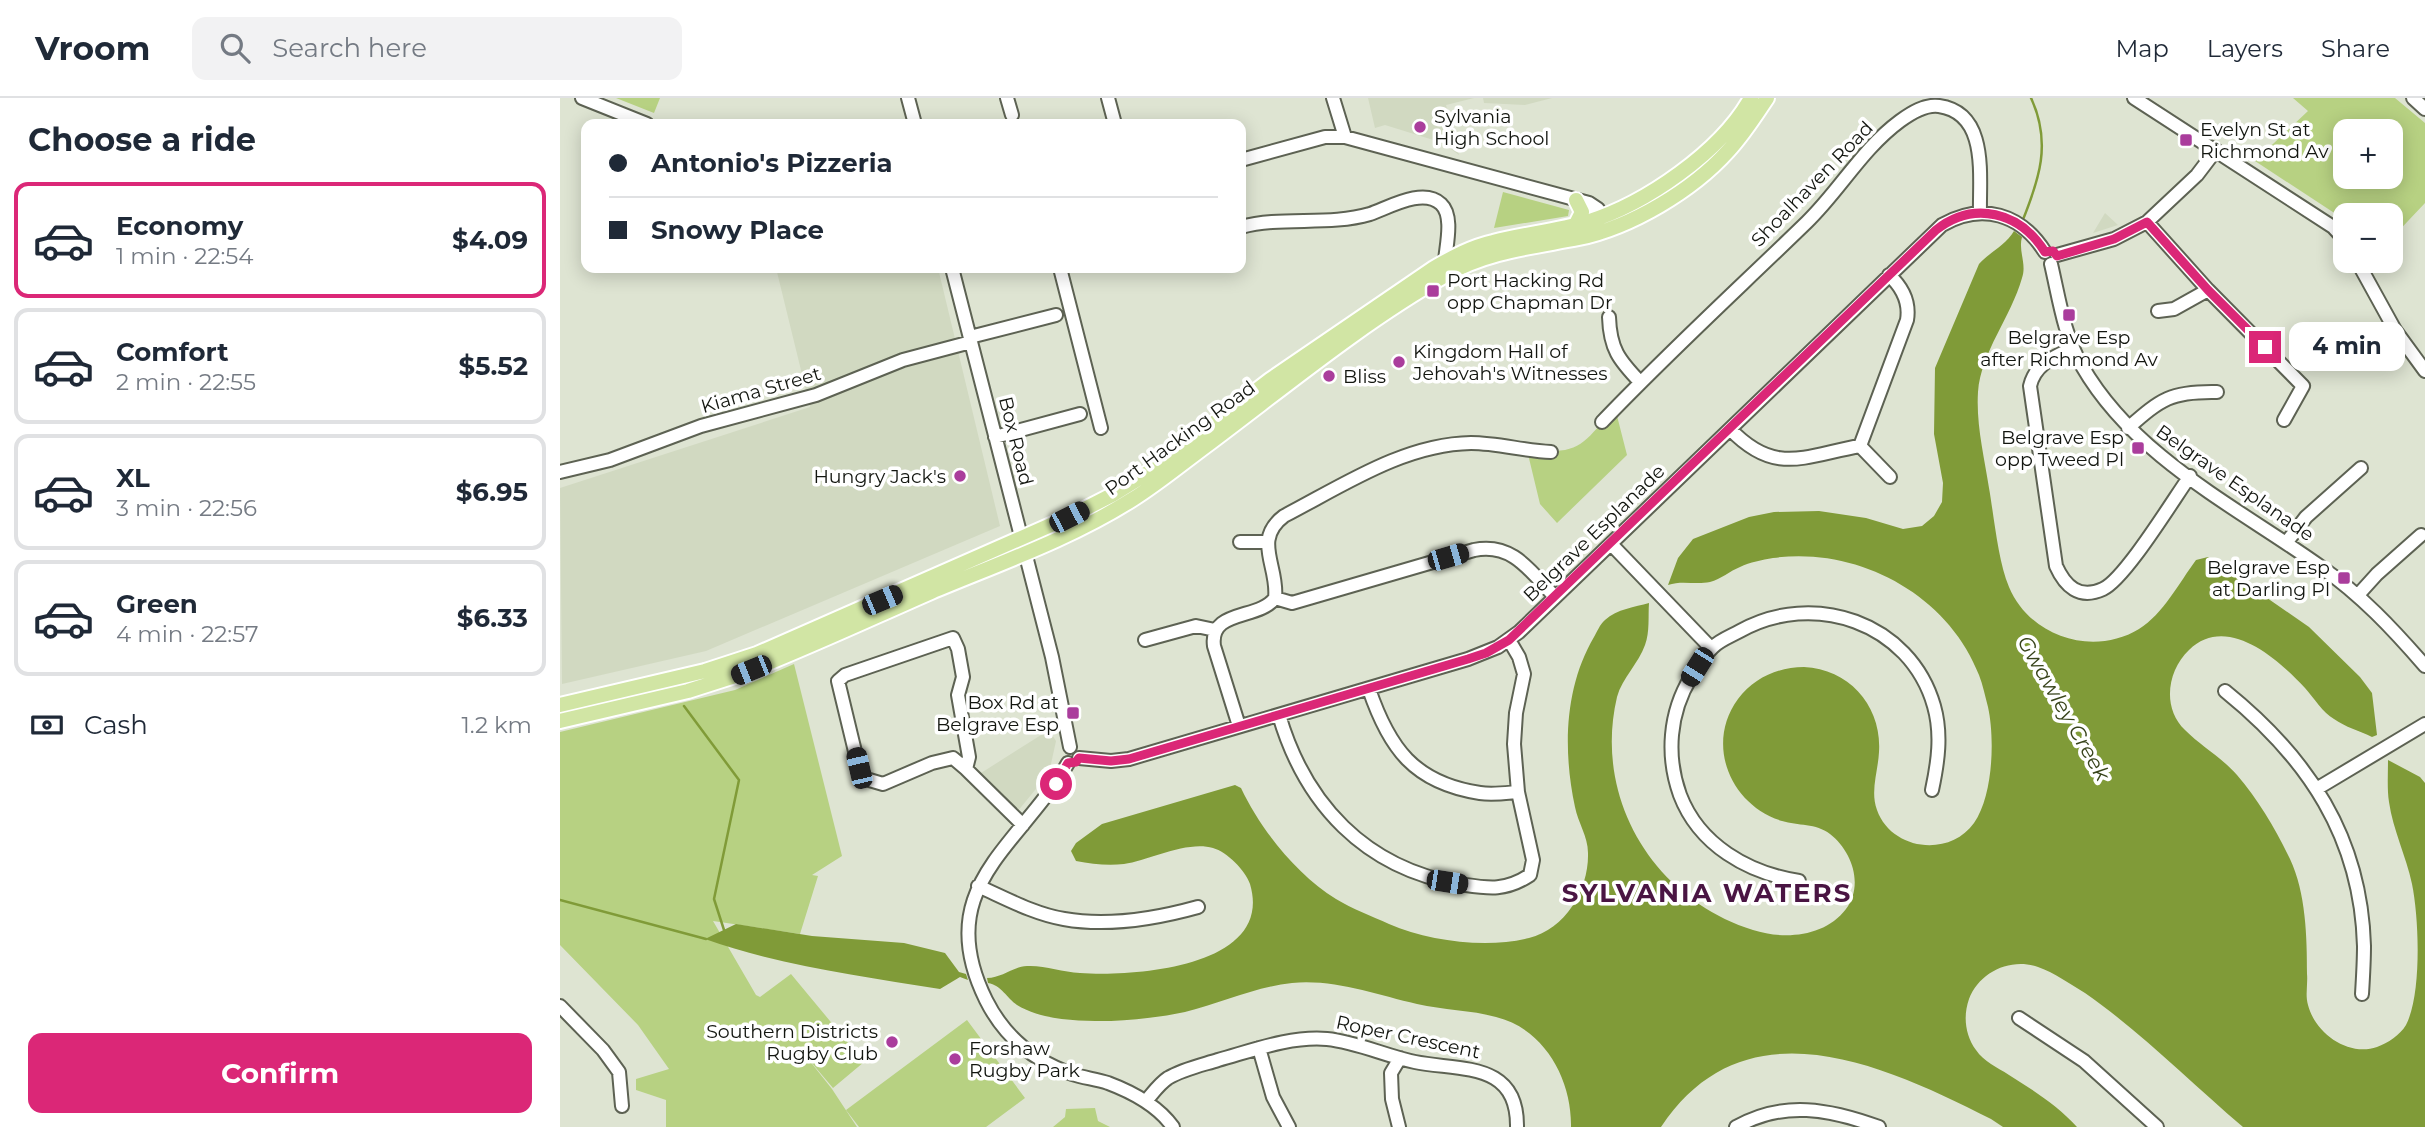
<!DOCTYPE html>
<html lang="en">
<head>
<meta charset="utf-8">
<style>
	body { margin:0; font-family:Montserrat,sans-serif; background:#f2f2f3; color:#1f2937; height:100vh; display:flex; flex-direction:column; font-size:26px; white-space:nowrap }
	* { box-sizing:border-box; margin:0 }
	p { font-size:23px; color:#747a83 }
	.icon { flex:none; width:38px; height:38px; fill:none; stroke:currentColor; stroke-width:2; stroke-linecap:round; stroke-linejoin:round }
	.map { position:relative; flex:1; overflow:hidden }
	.details { display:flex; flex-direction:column; background:#fff; width:560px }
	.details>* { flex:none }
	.hud { position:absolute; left:21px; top:21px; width:665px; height:154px; border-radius:14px; box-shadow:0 4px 18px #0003; display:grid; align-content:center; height:154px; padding:0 28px; background:#fff }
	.controls { position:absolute; left:1773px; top:21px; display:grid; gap:14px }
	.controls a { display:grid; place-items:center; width:70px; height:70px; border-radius:14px; background:#fff; box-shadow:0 4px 18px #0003; font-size:35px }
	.end { position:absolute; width:32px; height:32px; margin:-16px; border:9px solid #db2777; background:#fff; box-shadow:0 0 0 4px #fff }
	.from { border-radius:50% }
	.bubble { position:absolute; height:49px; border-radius:14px; background:#fff; box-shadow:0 4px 18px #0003; font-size:23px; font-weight:700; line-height:49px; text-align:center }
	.car { position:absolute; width:21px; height:42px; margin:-21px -10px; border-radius:9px; box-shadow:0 0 5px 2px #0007; background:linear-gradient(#222 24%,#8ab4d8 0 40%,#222 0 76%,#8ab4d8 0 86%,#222 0) }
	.hud b { display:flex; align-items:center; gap:24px; height:66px; font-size:26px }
	.hud b+b { border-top:2px solid #e0e1e3 }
	.hud i { width:18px; height:18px; background:#1f2937 }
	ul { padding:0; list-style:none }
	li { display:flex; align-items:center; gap:21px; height:116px; margin:0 14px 10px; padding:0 14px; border:4px solid #e0e1e3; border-radius:14px }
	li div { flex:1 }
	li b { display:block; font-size:26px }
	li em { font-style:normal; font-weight:700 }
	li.on { border-color:#db2777 }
	li>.icon { width:63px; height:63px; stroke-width:1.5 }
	h2 { padding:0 28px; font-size:32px; line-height:84px }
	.pay { display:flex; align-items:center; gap:18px; height:77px; padding:0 28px; font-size:26px }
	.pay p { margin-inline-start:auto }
	.action { display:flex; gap:14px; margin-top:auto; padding:14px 28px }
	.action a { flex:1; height:80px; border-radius:14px; background:#db2777; color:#fff; font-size:28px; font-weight:700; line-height:80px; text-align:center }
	header { display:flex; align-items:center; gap:42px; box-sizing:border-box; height:98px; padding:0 35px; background:#fff; border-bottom:2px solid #e0e1e3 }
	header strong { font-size:33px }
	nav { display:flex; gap:38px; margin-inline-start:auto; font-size:24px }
	.search { width:490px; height:63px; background:#f2f2f3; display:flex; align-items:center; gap:18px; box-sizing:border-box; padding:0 24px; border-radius:14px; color:#747a83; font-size:26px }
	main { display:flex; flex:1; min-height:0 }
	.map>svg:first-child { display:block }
</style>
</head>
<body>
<header>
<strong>Vroom</strong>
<div class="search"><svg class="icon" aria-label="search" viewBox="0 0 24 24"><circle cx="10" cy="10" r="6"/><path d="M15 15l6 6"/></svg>Search here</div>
<nav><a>Map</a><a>Layers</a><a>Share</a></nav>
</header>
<main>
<section class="details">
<h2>Choose a ride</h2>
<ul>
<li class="on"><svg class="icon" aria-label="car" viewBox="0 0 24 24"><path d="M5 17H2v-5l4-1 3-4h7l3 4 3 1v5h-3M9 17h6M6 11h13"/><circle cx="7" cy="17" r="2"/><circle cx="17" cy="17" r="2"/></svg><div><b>Economy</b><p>1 min · 22:54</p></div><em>$4.09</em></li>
<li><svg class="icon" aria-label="car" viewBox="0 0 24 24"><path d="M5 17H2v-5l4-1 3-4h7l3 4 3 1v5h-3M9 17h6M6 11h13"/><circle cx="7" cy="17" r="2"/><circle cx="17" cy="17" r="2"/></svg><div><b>Comfort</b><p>2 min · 22:55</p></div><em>$5.52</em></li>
<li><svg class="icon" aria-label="car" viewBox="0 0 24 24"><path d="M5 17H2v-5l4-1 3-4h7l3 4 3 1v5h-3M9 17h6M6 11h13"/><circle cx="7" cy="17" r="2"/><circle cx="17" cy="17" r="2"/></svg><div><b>XL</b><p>3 min · 22:56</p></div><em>$6.95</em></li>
<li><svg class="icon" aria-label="car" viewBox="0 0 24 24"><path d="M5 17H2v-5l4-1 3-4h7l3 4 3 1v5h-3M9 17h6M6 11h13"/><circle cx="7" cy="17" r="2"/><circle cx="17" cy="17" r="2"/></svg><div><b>Green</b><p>4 min · 22:57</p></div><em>$6.33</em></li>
</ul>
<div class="pay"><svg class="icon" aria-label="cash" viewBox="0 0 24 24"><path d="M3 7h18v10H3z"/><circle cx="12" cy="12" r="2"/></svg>Cash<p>1.2 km</p></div>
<div class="action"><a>Confirm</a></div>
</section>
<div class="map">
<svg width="1865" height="1029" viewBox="0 0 1865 1029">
	<rect width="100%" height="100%" fill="#dee4d2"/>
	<path fill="#d1d9c1" d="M808 0H914L886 7 899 57 883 45 825 27 815 30Z
		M923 0H992L965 7 924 5Z
		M1545 115 1558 127 1533 135Z
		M216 170H378L440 428 146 553 2 586 0 390 250 309Z
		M489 632 496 643 489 675 457 714 421 675Z"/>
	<path fill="#b7d182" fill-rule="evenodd" d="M56 0H100L94 15Z
		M1733 0H1835L1865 25V105L1831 141 1830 117H1785V122L1695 63 1748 13ZM1785 33H1830V79H1785Z
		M943 94 1009 112 1008 118 934 130Z
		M1055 310 1067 357 997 425 980 406 967 352C1022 357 1021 347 1055 310Z
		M234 566 282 758 252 777 258 778 240 836 153 823 196 897 200 899 231 876 304 964 273 990 245 957 272 991 297 1029H106V1002L76 992V981L109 971 78 927 0 847V634L175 592Z
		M407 922 465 1000 426 1029H299L286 1012Z
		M535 1010 538 1023 550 1029H493L505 1019 506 1011Z"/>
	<path fill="#809b38" d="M1454 133 1462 139C1458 153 1467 166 1462 180 1451 219 1421 254 1418 294 1416 326 1424 358 1429 390 1434 418 1438 463 1449 489 1470 539 1533 559 1579 531 1603 516 1619 485 1636 462L1648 459 1749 529 1800 579 1812 595 1817 637 1812 639C1800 633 1785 629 1774 621 1763 615 1754 600 1745 590 1719 562 1667 515 1629 552 1607 573 1602 610 1625 632 1641 648 1661 659 1677 677 1699 703 1715 730 1730 761 1746 795 1747 839 1747 876 1748 886 1745 897 1748 907 1755 935 1788 959 1817 949 1828 945 1840 937 1846 927 1862 896 1859 820 1852 786 1846 758 1833 732 1829 704 1827 691 1828 676 1828 662L1860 679 1865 685V1029H1683C1630 984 1581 934 1525 895 1510 886 1495 875 1478 869 1451 859 1419 874 1409 901 1403 918 1405 937 1416 952 1424 964 1437 969 1449 977 1473 992 1498 1008 1517 1029H1443L1431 1021C1324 967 1185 902 1101 1029H1011C1012 982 985 931 936 919 911 912 883 912 857 906 816 897 776 881 732 885 695 889 661 905 625 914 601 919 575 922 551 923 521 923 483 923 457 907 447 900 441 887 428 885L427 880C442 880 452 869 467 868 484 867 502 874 520 875 572 879 715 870 690 786 685 772 667 754 653 750 628 742 589 762 564 766 548 768 532 766 516 763L511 753 516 745 542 726 675 687 681 690C701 732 736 776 776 801 792 811 812 818 829 826 869 843 926 851 969 840 1006 831 1029 791 1028 755 1028 738 1018 725 1015 709 1003 653 1004 590 1034 539 1037 534 1040 526 1045 522 1057 511 1075 509 1089 505 1088 518 1090 534 1085 547 1079 565 1062 580 1057 599 1033 701 1094 801 1193 832 1224 842 1265 839 1286 811 1304 787 1292 753 1270 736 1256 725 1238 728 1222 723 1170 707 1145 646 1178 601 1194 580 1218 569 1244 569 1290 571 1322 609 1319 654 1318 674 1310 693 1317 712 1331 752 1389 760 1414 725 1433 698 1435 641 1428 609 1425 598 1423 587 1419 577 1388 496 1297 448 1213 460 1202 462 1190 464 1180 469 1170 473 1161 481 1150 484 1135 487 1122 482 1108 487L1118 460 1133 441 1189 419 1214 414 1259 413 1306 420 1343 431 1362 428 1374 418 1382 404 1383 385 1374 336 1375 270 1419 166C1430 154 1446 147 1454 133Z
		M176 826 252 838 344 845 385 855 399 874 406 876 408 882 400 879 380 891C301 878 221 868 145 841Z"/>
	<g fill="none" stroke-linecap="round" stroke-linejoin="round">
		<path stroke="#809b38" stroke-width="2.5" d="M1462 124C1479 82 1492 45 1471 0
			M124 608 179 682 154 801 164 832
			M0 802 146 841"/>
		<g stroke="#5d6253" stroke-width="16">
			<path id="minor" d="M22 0 87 26
				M348 0 355 26
				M447 0 452 17
				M548 0 555 26
				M773 0 785 39
				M1574 0 1773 129 1785 142
				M1853 0 1865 11
				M681 62 765 39H785L1029 105 1038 111 1045 127
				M1587 124 1648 192 1743 288 1724 322
				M681 129C722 118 769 128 810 116 828 110 863 89 881 106 894 118 886 148 885 163
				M1497 157 1554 141 1587 124 1637 77 1656 52
				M1797 163 1835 232 1865 273
				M1491 166C1499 200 1504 238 1522 268 1575 360 1677 409 1761 469 1801 497 1833 531 1865 568
				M392 170 492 559 510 649
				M500 170 541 330
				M1598 213 1614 211 1648 192
				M1049 219C1050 251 1059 262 1080 284
				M410 239 496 217
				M1513 250C1494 259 1475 266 1470 288L1496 468C1505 488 1519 502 1543 491 1565 481 1613 402 1630 378
				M1042 324C1108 255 1178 191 1247 124 1280 92 1302 51 1340 23 1351 15 1365 6 1379 8 1429 15 1419 79 1420 115
				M1568 330C1601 301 1611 293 1657 294
				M1170 331C1215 378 1244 358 1300 348L1347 222C1350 204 1342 189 1329 177
				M435 339 520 316
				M1300 348 1330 379
				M0 374 50 362 141 328 256 297 343 262 411 244
				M680 444H707
				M1726 445 1746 419 1801 370
				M1051 446 1151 550
				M1798 497 1817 476 1861 437
				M715 500C719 469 692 442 724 418 782 388 844 346 911 345 938 345 964 353 991 354
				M585 542 636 528 655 532
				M809 591C829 650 854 685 920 695 932 697 946 695 958 694
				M1665 593C1748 660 1801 739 1804 848 1804 864 1803 880 1802 896
				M719 617C745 706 805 770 899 786 927 790 944 794 970 777L973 762 958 694 954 646 956 615 964 576 959 559 949 542
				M679 628 654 548C649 511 699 522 715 500L732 505 914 452C953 444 971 474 995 499
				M519 660 551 663 569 661 908 561 938 549 959 534 1382 127C1422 104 1461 116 1485 154
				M508 665C460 749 370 789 426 902 444 938 474 963 512 976 524 980 536 981 548 985 572 994 598 1008 613 1029
				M406 671 409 659 398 597 403 579 398 551 393 540 285 577 278 583 299 670 306 681 323 686 372 665 393 660 406 671 463 727
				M1758 690 1865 626
				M1239 783C1188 775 1139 747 1120 697 1106 658 1109 615 1131 579 1137 569 1144 557 1153 549 1160 542 1171 538 1180 533 1253 492 1350 524 1374 608 1382 636 1378 664 1372 692
				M418 788C445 800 474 816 504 821 549 829 595 821 638 809
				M0 908 43 952 59 974 62 1008
				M1459 920 1524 963 1597 1029
				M699 950 713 999 729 1029
				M586 1003C593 995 599 986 608 980 623 971 642 967 658 962 694 952 730 938 767 941 797 944 826 958 855 964 900 973 958 963 957 1029
				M839 1029 832 1001 831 975 840 960
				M1176 1029C1223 1002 1270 1011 1319 1029"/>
		</g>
		<g stroke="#fff" stroke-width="18">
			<path id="major" d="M1016 102 1022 114 1016 126
				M0 607 145 573 197 556 509 419 552 397 594 371 710 282 874 170C893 159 911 149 933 144 964 136 996 133 1027 124 1085 106 1161 54 1191 0
				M0 623 128 593 178 577C243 552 307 522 371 494 440 465 510 441 573 401 600 384 625 363 651 344 727 287 803 224 886 177 928 153 973 149 1019 140 1071 129 1132 93 1168 53 1183 37 1195 18 1207 0"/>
		</g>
		<use href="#minor" stroke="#fff" stroke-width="12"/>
		<use href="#major" stroke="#d1e5a4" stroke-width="14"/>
	</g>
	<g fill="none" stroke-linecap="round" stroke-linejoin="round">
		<path stroke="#db2777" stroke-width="9" d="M496 686 508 665 516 664 519 660 551 663 569 661 908 561 926 555 949 542 1376 132C1414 102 1460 114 1485 154L1493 153 1497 158 1554 141 1587 124 1648 192 1705 249"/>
	</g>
	<g fill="#aa3d9c" stroke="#fff" stroke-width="2.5">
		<circle cx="860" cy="29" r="7"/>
		<rect x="1619" y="35" width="14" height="14" rx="3.5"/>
		<rect x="866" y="186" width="14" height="14" rx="3.5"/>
		<rect x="1502" y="210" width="14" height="14" rx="3.5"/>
		<circle cx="839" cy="264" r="7"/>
		<circle cx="769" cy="278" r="7"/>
		<rect x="1571" y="343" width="14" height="14" rx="3.5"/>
		<circle cx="400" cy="378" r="7"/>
		<rect x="1777" y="473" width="14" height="14" rx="3.5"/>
		<rect x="506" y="608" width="14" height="14" rx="3.5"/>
		<circle cx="332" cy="944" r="7"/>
		<circle cx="395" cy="961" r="7"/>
	</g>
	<g text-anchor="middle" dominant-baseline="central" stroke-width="7" stroke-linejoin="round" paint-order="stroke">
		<g font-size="19" fill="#131610" stroke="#fff" text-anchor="start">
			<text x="874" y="18">Sylvania<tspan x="874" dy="22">High School</tspan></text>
			<text x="1640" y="31">Evelyn St at<tspan x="1640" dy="22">Richmond Av</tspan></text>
			<text x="887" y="182">Port Hacking Rd<tspan x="887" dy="22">opp Chapman Dr</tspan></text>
			<text x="1509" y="239" text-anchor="middle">Belgrave Esp<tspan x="1509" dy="22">after Richmond Av</tspan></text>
			<text x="853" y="253">Kingdom Hall of<tspan x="853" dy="22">Jehovah's Witnesses</tspan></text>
			<text x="783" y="278">Bliss</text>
			<text x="1564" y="339" text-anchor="end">Belgrave Esp<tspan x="1564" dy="22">opp Tweed Pl</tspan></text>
			<text x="386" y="378" text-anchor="end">Hungry Jack's</text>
			<text x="1770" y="469" text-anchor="end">Belgrave Esp<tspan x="1770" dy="22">at Darling Pl</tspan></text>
			<text x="499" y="604" text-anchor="end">Box Rd at<tspan x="499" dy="22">Belgrave Esp</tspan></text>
			<text x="318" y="933" text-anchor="end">Southern Districts<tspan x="318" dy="22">Rugby Club</tspan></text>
			<text x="409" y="950">Forshaw<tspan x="409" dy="22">Rugby Park</tspan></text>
		</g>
		<g font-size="19" fill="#131610" stroke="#fff">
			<text transform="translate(1252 86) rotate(-46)">Shoalhaven Road</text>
			<text transform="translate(201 292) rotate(-16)">Kiama Street</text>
			<text transform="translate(620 340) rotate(-36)">Port Hacking Road</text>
			<text transform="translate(456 343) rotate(76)">Box Road</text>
			<text transform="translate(1675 385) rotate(35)">Belgrave Esplanade</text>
			<text transform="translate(1034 435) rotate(-44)">Belgrave Esplanade</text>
			<text transform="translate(848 939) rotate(12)">Roper Crescent</text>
		</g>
		<g font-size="21" font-style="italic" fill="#38441b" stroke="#fff">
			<text transform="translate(1504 610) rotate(60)">Gwawley Creek</text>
		</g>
		<g font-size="26" font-weight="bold" letter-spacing="2" fill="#4a1543" stroke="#fff">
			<text x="1147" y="795">SYLVANIA WATERS</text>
		</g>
	</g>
</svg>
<div class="controls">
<a>+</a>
<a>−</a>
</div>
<i class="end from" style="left:496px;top:686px"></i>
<i class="end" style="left:1705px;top:249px"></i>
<div class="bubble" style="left:1729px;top:224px;width:116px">4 min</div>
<i class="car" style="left:509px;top:419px;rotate:63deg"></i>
<i class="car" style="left:888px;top:459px;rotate:74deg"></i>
<i class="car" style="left:322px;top:502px;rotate:67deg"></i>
<i class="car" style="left:1137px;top:569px;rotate:212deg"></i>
<i class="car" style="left:191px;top:572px;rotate:248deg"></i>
<i class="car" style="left:299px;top:670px;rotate:347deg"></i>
<i class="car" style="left:887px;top:784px;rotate:99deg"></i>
<div class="hud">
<b><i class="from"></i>Antonio's Pizzeria</b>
<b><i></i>Snowy Place</b>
</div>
</div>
</main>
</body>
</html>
